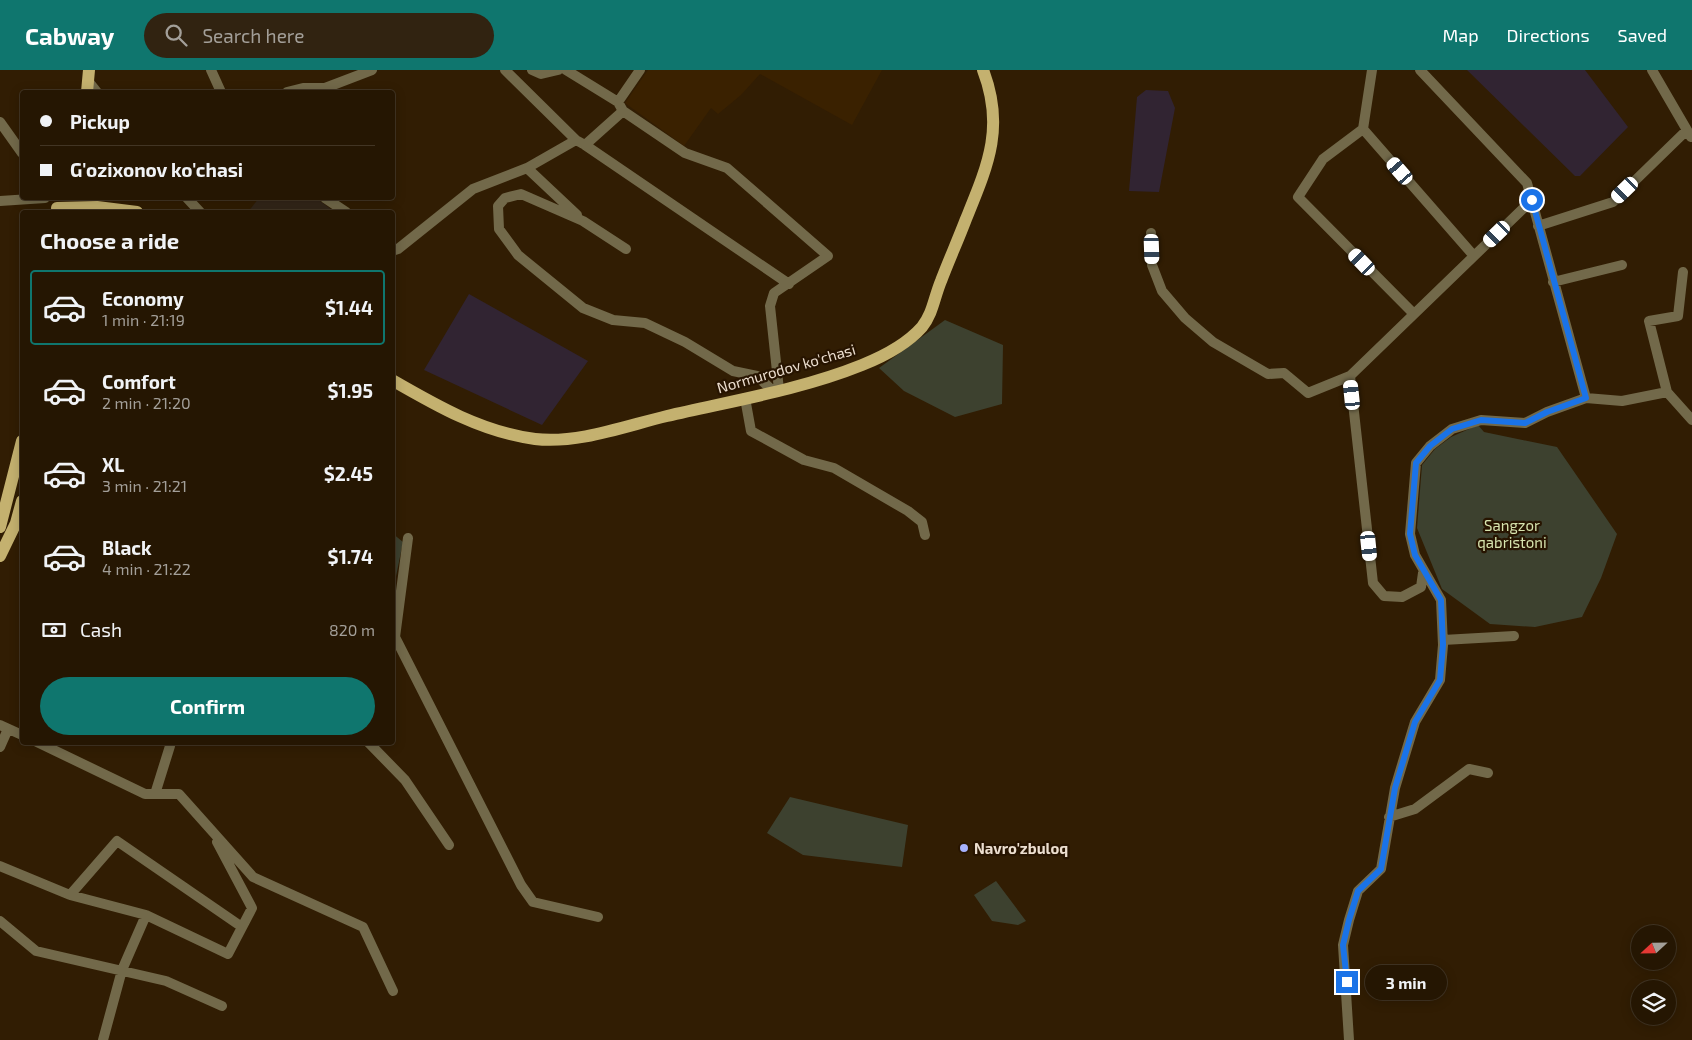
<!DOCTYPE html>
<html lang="en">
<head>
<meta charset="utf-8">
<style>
	body { margin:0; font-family:"Exo 2",sans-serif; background:#312311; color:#f1f3f6; height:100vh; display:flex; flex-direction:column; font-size:19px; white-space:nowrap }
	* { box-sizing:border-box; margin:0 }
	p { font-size:16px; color:#a39f99 }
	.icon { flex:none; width:28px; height:28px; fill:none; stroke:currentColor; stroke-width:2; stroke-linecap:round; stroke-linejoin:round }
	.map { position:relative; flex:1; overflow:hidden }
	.drawer { position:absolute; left:20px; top:140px; width:375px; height:535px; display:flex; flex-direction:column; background:#251602; border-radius:5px; box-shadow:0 2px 12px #0003,0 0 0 1px #423524 }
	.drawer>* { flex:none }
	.hud { position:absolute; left:20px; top:20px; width:375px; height:110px; border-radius:5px; box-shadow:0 2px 12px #0003,0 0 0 1px #423524; display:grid; align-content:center; height:110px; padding:0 20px; background:#251602 }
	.needle { width:32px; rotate:248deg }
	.fabs { position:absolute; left:1631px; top:855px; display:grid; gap:10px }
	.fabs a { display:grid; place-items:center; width:45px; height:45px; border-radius:50%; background:#251602; box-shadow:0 2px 12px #0003,0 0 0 1px #423524; font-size:25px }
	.end { position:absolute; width:22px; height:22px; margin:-11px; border:6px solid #1a73e8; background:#fff; box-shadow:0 0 0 2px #fff }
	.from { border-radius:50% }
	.bubble { position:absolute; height:35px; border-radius:18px; background:#251602; box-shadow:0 2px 12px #0003,0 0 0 1px #423524; font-size:16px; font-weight:700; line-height:35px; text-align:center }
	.car { position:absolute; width:15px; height:30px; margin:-15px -8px; border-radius:6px; box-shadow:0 0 4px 1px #0007; background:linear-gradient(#fff 24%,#345 0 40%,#fff 0 76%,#345 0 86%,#fff 0) }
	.hud b { display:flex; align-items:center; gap:18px; height:48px; font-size:19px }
	.hud b+b { border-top:1px solid #423524 }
	.hud i { width:12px; height:12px; background:#f1f3f6 }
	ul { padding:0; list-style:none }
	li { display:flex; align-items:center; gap:15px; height:75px; margin:0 10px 8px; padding:0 10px; border:2px solid transparent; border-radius:5px }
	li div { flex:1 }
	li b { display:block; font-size:19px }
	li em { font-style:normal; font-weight:700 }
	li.selected { border-color:#0f766e }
	li>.icon { width:45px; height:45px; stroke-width:1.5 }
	h2 { padding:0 20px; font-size:22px; line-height:60px }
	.pay { display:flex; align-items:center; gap:12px; height:55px; padding:0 20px; font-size:19px }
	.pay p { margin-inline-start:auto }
	.button { display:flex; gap:10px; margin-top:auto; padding:10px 20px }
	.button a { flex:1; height:58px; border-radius:30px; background:#0f766e; color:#fff; font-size:20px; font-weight:700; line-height:58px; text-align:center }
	header { display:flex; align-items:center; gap:30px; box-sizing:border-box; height:70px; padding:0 25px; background:#0f766e; color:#fff }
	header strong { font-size:24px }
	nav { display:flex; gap:28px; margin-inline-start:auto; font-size:18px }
	.search { width:350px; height:45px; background:#312311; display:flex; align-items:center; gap:12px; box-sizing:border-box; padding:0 18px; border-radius:28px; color:#a39f99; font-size:19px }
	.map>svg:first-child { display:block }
</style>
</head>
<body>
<header>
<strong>Cabway</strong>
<div class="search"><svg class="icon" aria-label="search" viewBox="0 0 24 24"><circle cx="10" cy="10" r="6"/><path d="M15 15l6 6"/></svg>Search here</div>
<nav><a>Map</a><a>Directions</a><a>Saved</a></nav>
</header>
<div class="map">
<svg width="1692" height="970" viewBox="0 0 1692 970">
	<rect width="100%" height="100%" fill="#311d03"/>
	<path fill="#3a2100" d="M648 0H882L852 55 760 4 741 25 718 44 711 38 684 76 625 33Z"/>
	<path fill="#312432" d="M1467 0H1585L1628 57 1580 106H1575Z
		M1146 20 1168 21 1175 38 1159 122 1129 121 1137 27Z
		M469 224 588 291 542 355 424 300Z"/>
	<path fill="#332619" d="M259 128H316L335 142H248Z"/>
	<path fill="#3d412f" d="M945 250 1003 275 1002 334 955 347 904 321 879 298Z
		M1478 355 1484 362 1557 377 1617 464 1601 508 1582 547 1535 557 1490 554 1442 519 1417 458 1422 395 1435 379 1451 367Z
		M392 463 403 472 393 521H392Z
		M790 727 908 755 902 797 803 785 767 763Z
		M996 811 1026 851 1018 855 992 851 974 825Z"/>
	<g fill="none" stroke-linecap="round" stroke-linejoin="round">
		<path stroke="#72694a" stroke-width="10" d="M211 0 221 22
			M505 0 576 70
			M532 0 541 4 558 0
			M566 0 618 32 640 0
			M1372 0 1363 59 1474 186
			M1420 0 1527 113 1586 328 1622 331 1667 322 1692 350
			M1652 0 1691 67
			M89 12 97 22
			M287 22 303 18H325L372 0
			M623 41 685 83 727 98 828 186 774 223 770 236 779 320
			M0 52 22 83
			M1363 59 1323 89 1298 127 1414 244
			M585 75 789 214
			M527 98 577 145
			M187 128 200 142
			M325 128 346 142
			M0 131 45 128
			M1538 156 1613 132 1687 60
			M1151 163 1152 195 1162 221 1185 248 1213 272 1268 304 1284 303 1308 323 1350 306 1532 130
			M626 179 583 151 521 124 505 128 498 136 499 159 518 185 583 238 613 250 645 253 685 272 733 301 757 306 773 321
			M392 181 398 179 473 119 527 98 576 70 585 75 623 41 618 32
			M1553 212 1622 195
			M1350 306 1373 513 1384 526 1402 527 1421 517 1423 503
			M1667 322 1649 251 1678 246 1683 202
			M745 328 751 361 804 390 834 398 908 441 922 452 925 465
			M408 468 395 567 521 815 533 832 598 847
			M1443 570 1514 566
			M0 655 22 665
			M37 672 145 724H179L253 807 363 857 393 921
			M368 672 405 710 449 775
			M0 677 8 659
			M155 724 170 676 169 672
			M1389 747 1415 739 1469 699 1488 703
			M0 796 70 825 117 771 242 857
			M70 825 146 845 228 884 252 838 217 772
			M0 851 36 881 166 911 222 936
			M103 970 122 900 146 845
			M1349 970 1343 875 1349 850 1358 821 1381 799 1395 718 1415 652 1440 610 1443 575 1441 530 1415 485 1410 464 1416 393 1430 376 1452 359 1481 350 1525 353 1547 342 1586 328"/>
		<path stroke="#c4b16f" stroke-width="12" d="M87 22 89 0
			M57 138 97 137 137 142
			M392 310C437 336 482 362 535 369 578 374 625 356 667 346 731 331 800 320 862 295 882 287 907 274 922 257 933 243 934 228 941 211 949 190 958 170 966 149 988 95 1005 57 983 0
			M0 457 22 371
			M0 486 16 453 22 431"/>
	</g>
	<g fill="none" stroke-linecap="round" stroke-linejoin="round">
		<path stroke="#1a73e8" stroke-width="6" d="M1347 912 1343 875 1349 850 1358 821 1381 799 1395 718 1415 652 1440 610 1443 575 1441 530 1415 485 1410 464 1416 393 1430 376 1452 359 1481 350 1525 353 1547 342 1586 328 1532 130"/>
	</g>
	<circle fill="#a6b1fc" stroke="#271400" stroke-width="2" cx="964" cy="778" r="5"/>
	<g text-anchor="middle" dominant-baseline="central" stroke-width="4.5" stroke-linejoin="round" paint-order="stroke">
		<g font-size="15" fill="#ecdecf" stroke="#271400">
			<text transform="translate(786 298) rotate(-16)">Normurodov ko'chasi</text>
		</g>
		<g font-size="15" fill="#d7e4ae" stroke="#271400">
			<text x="1512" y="455">Sangzor<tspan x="1512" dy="17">qabristoni</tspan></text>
		</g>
		<g font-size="15" font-weight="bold" fill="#ecdecf" stroke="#271400" text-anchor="start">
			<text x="974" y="778">Navro'zbuloq</text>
		</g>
	</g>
</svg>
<div class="fabs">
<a><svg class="needle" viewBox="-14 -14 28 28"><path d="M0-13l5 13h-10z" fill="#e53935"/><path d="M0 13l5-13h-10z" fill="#a39f99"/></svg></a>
<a><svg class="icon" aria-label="layers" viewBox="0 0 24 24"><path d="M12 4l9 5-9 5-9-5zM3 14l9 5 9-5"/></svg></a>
</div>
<i class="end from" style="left:1532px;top:130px"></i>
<i class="end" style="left:1347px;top:912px"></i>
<div class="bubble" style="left:1365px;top:895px;width:82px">3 min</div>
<i class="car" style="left:1400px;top:101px;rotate:319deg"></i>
<i class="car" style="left:1625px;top:120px;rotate:226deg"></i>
<i class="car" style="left:1497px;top:164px;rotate:226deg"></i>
<i class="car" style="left:1152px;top:179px;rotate:178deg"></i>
<i class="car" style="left:1362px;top:192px;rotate:316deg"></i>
<i class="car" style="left:1352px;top:325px;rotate:354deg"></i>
<i class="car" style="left:1369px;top:476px;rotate:174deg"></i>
<div class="hud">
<b><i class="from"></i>Pickup</b>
<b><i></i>G'ozixonov ko'chasi</b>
</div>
<section class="drawer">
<h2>Choose a ride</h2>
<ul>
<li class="selected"><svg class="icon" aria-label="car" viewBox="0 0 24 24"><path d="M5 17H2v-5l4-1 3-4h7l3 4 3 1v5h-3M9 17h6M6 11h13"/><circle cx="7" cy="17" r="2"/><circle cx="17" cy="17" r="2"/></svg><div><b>Economy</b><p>1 min · 21:19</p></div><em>$1.44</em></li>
<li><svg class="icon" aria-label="car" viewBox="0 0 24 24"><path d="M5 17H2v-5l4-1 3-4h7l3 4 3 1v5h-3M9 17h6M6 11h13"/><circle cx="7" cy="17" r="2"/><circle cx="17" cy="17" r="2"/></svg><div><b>Comfort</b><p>2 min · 21:20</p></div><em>$1.95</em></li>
<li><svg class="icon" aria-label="car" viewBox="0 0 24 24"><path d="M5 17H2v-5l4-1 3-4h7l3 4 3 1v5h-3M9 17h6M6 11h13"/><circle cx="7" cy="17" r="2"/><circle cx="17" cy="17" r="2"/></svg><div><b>XL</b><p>3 min · 21:21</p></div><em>$2.45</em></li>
<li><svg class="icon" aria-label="car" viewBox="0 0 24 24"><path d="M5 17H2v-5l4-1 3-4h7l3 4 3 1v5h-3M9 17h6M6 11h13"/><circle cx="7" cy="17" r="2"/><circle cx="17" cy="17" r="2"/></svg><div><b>Black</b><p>4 min · 21:22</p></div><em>$1.74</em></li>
</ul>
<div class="pay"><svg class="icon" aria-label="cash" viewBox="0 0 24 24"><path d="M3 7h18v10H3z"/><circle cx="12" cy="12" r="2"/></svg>Cash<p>820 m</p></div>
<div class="button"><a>Confirm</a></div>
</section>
</div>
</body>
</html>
